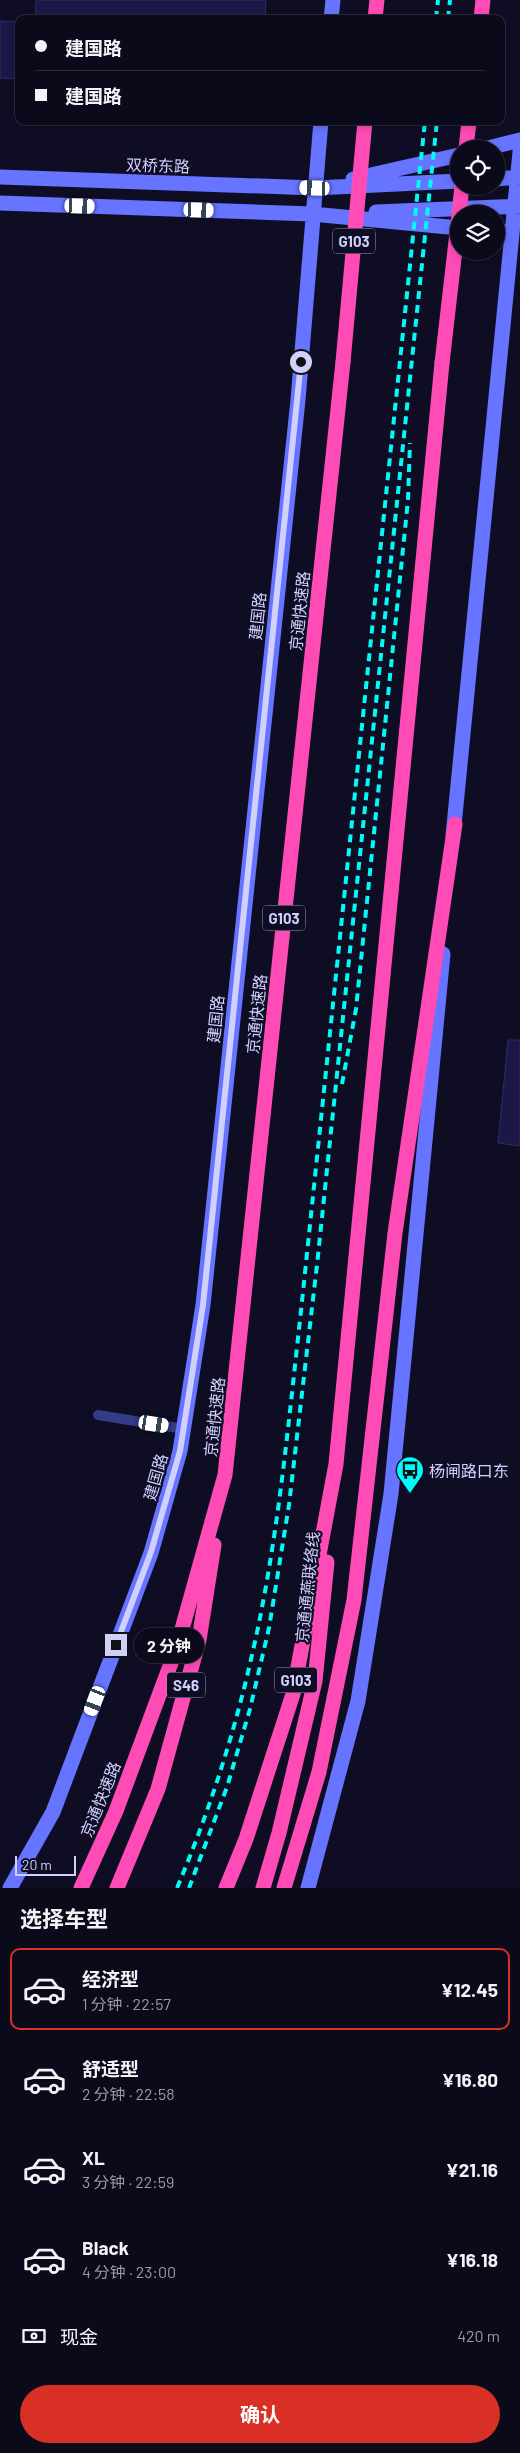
<!DOCTYPE html>
<html lang="zh">
<head>
<meta charset="utf-8">
<style>
	body { margin:0; font-family:Barlow,"Noto Sans SC",sans-serif; background:#181828; color:#f1f3f6; height:100vh; display:flex; flex-direction:column; font-size:19px; white-space:nowrap }
	* { box-sizing:border-box; margin:0 }
	p { font-size:16px; color:#999aa3 }
	.icon { flex:none; width:28px; height:28px; fill:none; stroke:currentColor; stroke-width:2; stroke-linecap:round; stroke-linejoin:round }
	.map { position:relative; height:1888px; overflow:hidden }
	.drawer { display:flex; flex-direction:column; background:#0a0a1b; flex:1 }
	.drawer>* { flex:none }
	.hud { position:absolute; left:15px; top:15px; width:490px; height:110px; border-radius:10px; box-shadow:0 2px 8px #0003,0 0 0 1px #2a2b3a; display:grid; align-content:center; height:110px; padding:0 20px; background:#0a0a1b }
	.buttons { position:absolute; left:450px; top:140px; display:grid; gap:10px }
	.buttons a { display:grid; place-items:center; width:55px; height:55px; border-radius:50%; background:#0a0a1b; box-shadow:0 2px 8px #0003,0 0 0 1px #2a2b3a; font-size:25px }
	.scale { position:absolute; left:15px; bottom:12px; width:61px; box-sizing:border-box; padding-left:5px; border:2px solid #d0d0ff; border-top:0; font-size:14px; line-height:18px; white-space:nowrap; color:#d0d0ff; -webkit-text-stroke:4px #0e0d24; paint-order:stroke }
	.end { position:absolute; width:22px; height:22px; margin:-11px; border:6px solid #d0d0ff; background:#111; box-shadow:0 0 0 2px #111 }
	.from { border-radius:50% }
	.bubble { position:absolute; height:35px; border-radius:18px; background:#0a0a1b; box-shadow:0 2px 8px #0003,0 0 0 1px #2a2b3a; font-size:16px; font-weight:700; line-height:35px; text-align:center }
	.car { position:absolute; width:15px; height:30px; margin:-15px -8px; border-radius:6px; box-shadow:0 0 4px 1px #0007; background:linear-gradient(#fff 24%,#345 0 40%,#fff 0 76%,#345 0 86%,#fff 0) }
	.hud b { display:flex; align-items:center; gap:18px; height:48px; font-size:19px }
	.hud b+b { border-top:1px solid #2a2b3a }
	.hud i { width:12px; height:12px; background:#f1f3f6 }
	ul { padding:0; list-style:none }
	li { display:flex; align-items:center; gap:15px; height:82px; margin:0 10px 8px; padding:0 10px; border:2px solid transparent; border-radius:10px }
	li div { flex:1 }
	li b { display:block; font-size:19px }
	li em { font-style:normal; font-weight:700 }
	li.active { border-color:#d93025 }
	li>.icon { width:45px; height:45px; stroke-width:1.5 }
	h2 { padding:0 20px; font-size:22px; line-height:60px }
	.pay { display:flex; align-items:center; gap:12px; height:55px; padding:0 20px; font-size:19px }
	.pay p { margin-inline-start:auto }
	.primary-button { display:flex; gap:10px; margin-top:auto; padding:10px 20px }
	.primary-button a { flex:1; height:58px; border-radius:30px; background:#d93025; color:#fff; font-size:20px; font-weight:700; line-height:58px; text-align:center }
	.map>svg:first-child { display:block }
</style>
</head>
<body>
<div class="map">
<svg width="520" height="1888" viewBox="0 0 520 1888">
	<rect width="100%" height="100%" fill="#0e0d24"/>
	<path fill="#1c1846" stroke="#2f2874" d="M36 0H266L265 19H35Z
		M0 21 19 22V79L0 78Z
		M508 1040H520V1146L498 1143Z"/>
	<g fill="none" stroke-linecap="round" stroke-linejoin="round">
		<path stroke="#353b86" stroke-width="10" d="M98 1415 184 1429"/>
		<path stroke="#6774ff" stroke-width="15" d="M331 19 333 0
			M484 149 520 140
			M0 177 315 188 459 181
			M353 179 459 155
			M496 179 520 177
			M0 203 312 214 459 228
			M376 212 520 206
			M496 231 512 232
			M453 836 520 152
			M10 1888 53 1812 151 1553 180 1451 203 1305 298 400 321 121
			M308 1888 358 1701 391 1494 443 954"/>
		<path stroke="#ff4bb5" stroke-width="15" d="M375 19 377 0
			M481 19 483 0
			M466 149 469 121
			M81 1888 116 1811 177 1647 225 1475 343 362
			M117 1888 158 1789 199 1640 214 1545
			M226 1888 246 1839 293 1694 336 1464 442 363
			M263 1888 279 1833 315 1681 327 1562
			M284 1888 319 1772 354 1600 395 1233 455 824"/>
		<path stroke="#00fbf8" stroke-width="4" stroke-dasharray="8 6" stroke-linecap="butt" d="M436 19 438 0
			M448 19 450 0
			M342 1084 356 1009 408 500 410 443
			M177 1888C209 1812 234 1735 252 1655 278 1542 288 1426 301 1311L425 121
			M189 1888 227 1787 250 1709 269 1628 289 1505 317 1265 437 121"/>
		<path stroke="#ff4bb5" stroke-width="15" d="M459 214 462 186
			M343 362 365 121
			M442 363 459 215"/>
	</g>
	<g fill="none" stroke-linecap="round" stroke-linejoin="round">
		<path stroke="#d0d0ff" stroke-width="6" d="M116 1645 151 1552 180 1451 203 1305 301 362"/>
	</g>
	<defs>
		<g id="bus-pin" transform="scale(1.4375)"><path d="M0 17L-7.5 6A9.5 9.5 0 1 1 7.5 6Z" fill="#00fbf8" stroke="#0e0d24"/><path d="M-5-6H5V4H4V6H2V4H-2V6H-4V4H-5ZM-3.5-4V0h7V-4ZM-3.5 1.2v1.5H-2V1.2ZM2 1.2v1.5H3.5V1.2Z" fill="#111"/></g>
	</defs>
	<g fill-rule="evenodd">
		<use href="#bus-pin" x="410" y="1470"/>
	</g>
	<g text-anchor="middle" dominant-baseline="central" stroke-width="4.5" stroke-linejoin="round" paint-order="stroke">
		<g fill="#0e0d24" stroke="#9696bd" stroke-width="1">
			<rect x="333" y="228.5" width="42" height="25" rx="4"/>
			<rect x="263" y="905.5" width="42" height="25" rx="4"/>
			<rect x="275" y="1667.5" width="42" height="25" rx="4"/>
			<rect x="167" y="1672.5" width="38" height="25" rx="4"/>
		</g>
		<g font-size="15" font-weight="bold" fill="#d0d0ff">
			<text x="354" y="241">G103</text>
			<text x="284" y="918">G103</text>
			<text x="296" y="1680">G103</text>
			<text x="186" y="1685">S46</text>
		</g>
		<g font-size="16" fill="#d0d0ff" stroke="#0e0d24">
			<text transform="translate(158 165) rotate(2)">双桥东路</text>
			<text transform="translate(299 611) rotate(-84)">京通快速路</text>
			<text transform="translate(257 616) rotate(-84)">建国路</text>
			<text transform="translate(256 1014) rotate(-84)">京通快速路</text>
			<text transform="translate(215 1019) rotate(-84)">建国路</text>
			<text transform="translate(214 1417) rotate(-84)">京通快速路</text>
			<text transform="translate(155 1477) rotate(-74)">建国路</text>
			<text transform="translate(307 1587) rotate(-84)">京通通燕联络线</text>
			<text transform="translate(100 1799) rotate(-68)">京通快速路</text>
		</g>
		<g font-size="16" fill="#d0d0ff" stroke="#0e0d24" text-anchor="start">
			<text x="429" y="1470">杨闸路口东</text>
		</g>
	</g>
</svg>
<div class="buttons">
<a><svg class="icon" aria-label="locate" viewBox="0 0 24 24"><circle cx="12" cy="12" r="6"/><path d="M12 2v4M12 18v4M2 12h4M18 12h4"/></svg></a>
<a><svg class="icon" aria-label="layers" viewBox="0 0 24 24"><path d="M12 4l9 5-9 5-9-5zM3 14l9 5 9-5"/></svg></a>
</div>
<div class="scale">20 m</div>
<i class="end from" style="left:301px;top:362px"></i>
<i class="end" style="left:116px;top:1645px"></i>
<div class="bubble" style="left:134px;top:1628px;width:70px">2 分钟</div>
<i class="car" style="left:315px;top:188px;rotate:272deg"></i>
<i class="car" style="left:80px;top:206px;rotate:92deg"></i>
<i class="car" style="left:199px;top:210px;rotate:92deg"></i>
<i class="car" style="left:154px;top:1424px;rotate:99deg"></i>
<i class="car" style="left:95px;top:1701px;rotate:201deg"></i>
<div class="hud">
<b><i class="from"></i>建国路</b>
<b><i></i>建国路</b>
</div>
</div>
<section class="drawer">
<h2>选择车型</h2>
<ul>
<li class="active"><svg class="icon" aria-label="car" viewBox="0 0 24 24"><path d="M5 17H2v-5l4-1 3-4h7l3 4 3 1v5h-3M9 17h6M6 11h13"/><circle cx="7" cy="17" r="2"/><circle cx="17" cy="17" r="2"/></svg><div><b>经济型</b><p>1 分钟 · 22:57</p></div><em>¥12.45</em></li>
<li><svg class="icon" aria-label="car" viewBox="0 0 24 24"><path d="M5 17H2v-5l4-1 3-4h7l3 4 3 1v5h-3M9 17h6M6 11h13"/><circle cx="7" cy="17" r="2"/><circle cx="17" cy="17" r="2"/></svg><div><b>舒适型</b><p>2 分钟 · 22:58</p></div><em>¥16.80</em></li>
<li><svg class="icon" aria-label="car" viewBox="0 0 24 24"><path d="M5 17H2v-5l4-1 3-4h7l3 4 3 1v5h-3M9 17h6M6 11h13"/><circle cx="7" cy="17" r="2"/><circle cx="17" cy="17" r="2"/></svg><div><b>XL</b><p>3 分钟 · 22:59</p></div><em>¥21.16</em></li>
<li><svg class="icon" aria-label="car" viewBox="0 0 24 24"><path d="M5 17H2v-5l4-1 3-4h7l3 4 3 1v5h-3M9 17h6M6 11h13"/><circle cx="7" cy="17" r="2"/><circle cx="17" cy="17" r="2"/></svg><div><b>Black</b><p>4 分钟 · 23:00</p></div><em>¥16.18</em></li>
</ul>
<div class="pay"><svg class="icon" aria-label="cash" viewBox="0 0 24 24"><path d="M3 7h18v10H3z"/><circle cx="12" cy="12" r="2"/></svg>现金<p>420 m</p></div>
<div class="primary-button"><a>确认</a></div>
</section>
</body>
</html>
